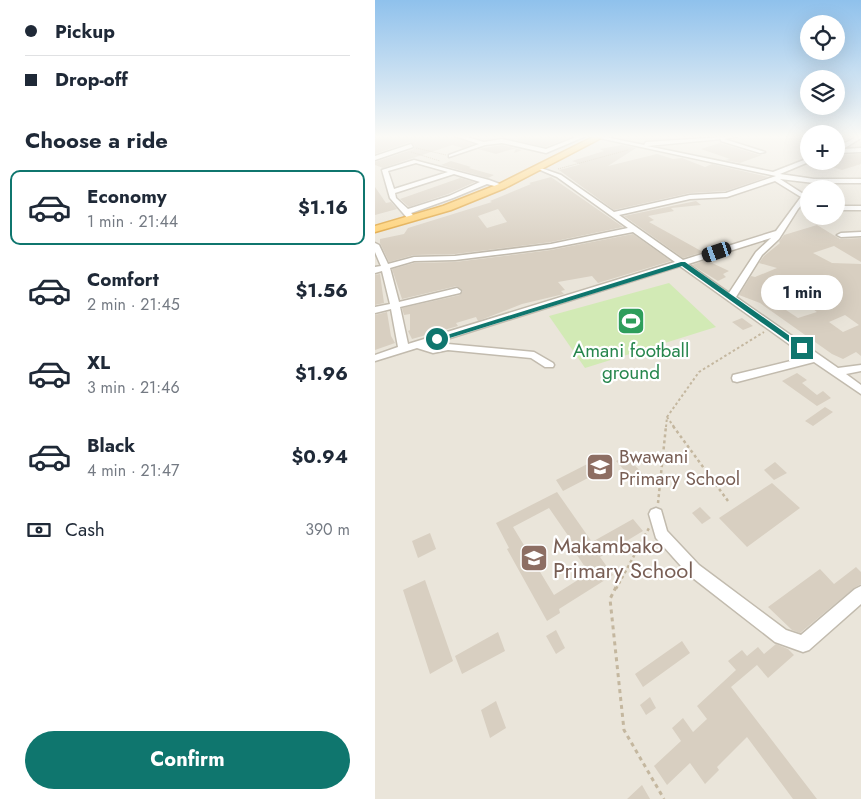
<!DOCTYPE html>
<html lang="en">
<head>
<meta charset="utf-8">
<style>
	body { margin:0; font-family:Jost,sans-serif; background:#f2f2f3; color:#1f2937; height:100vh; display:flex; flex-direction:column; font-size:19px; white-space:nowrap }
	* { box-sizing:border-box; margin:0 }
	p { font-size:16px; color:#747a83 }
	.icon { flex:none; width:28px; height:28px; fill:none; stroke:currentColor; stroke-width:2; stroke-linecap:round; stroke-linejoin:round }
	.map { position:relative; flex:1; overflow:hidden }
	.sheet { display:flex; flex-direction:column; background:#fff; width:375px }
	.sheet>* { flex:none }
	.hud { display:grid; align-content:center; height:110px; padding:0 25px; background:#fff }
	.fabs { position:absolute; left:425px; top:15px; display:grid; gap:10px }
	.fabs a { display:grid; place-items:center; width:45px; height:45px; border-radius:50%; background:#fff; box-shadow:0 5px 20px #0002; font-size:25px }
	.end { position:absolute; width:22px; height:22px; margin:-11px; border:6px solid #0f766e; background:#fff; box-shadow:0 0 0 2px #fff }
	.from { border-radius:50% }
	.bubble { position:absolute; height:35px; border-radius:18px; background:#fff; box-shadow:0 5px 20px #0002; font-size:16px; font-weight:700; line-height:35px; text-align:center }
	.car { position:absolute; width:15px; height:30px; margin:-15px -8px; border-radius:6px; box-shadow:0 0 4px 1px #0007; background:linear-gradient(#222 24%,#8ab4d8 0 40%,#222 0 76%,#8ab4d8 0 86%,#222 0) }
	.hud b { display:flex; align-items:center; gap:18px; height:48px; font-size:19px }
	.hud b+b { border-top:1px solid #e0e1e3 }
	.hud i { width:12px; height:12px; background:#1f2937 }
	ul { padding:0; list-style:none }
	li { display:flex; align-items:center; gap:15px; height:75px; margin:0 10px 8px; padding:0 15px; border:2px solid transparent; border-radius:10px }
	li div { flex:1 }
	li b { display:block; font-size:19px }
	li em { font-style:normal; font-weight:700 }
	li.active { border-color:#0f766e }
	li>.icon { width:45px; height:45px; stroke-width:1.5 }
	h2 { padding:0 25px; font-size:22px; line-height:60px }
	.pay { display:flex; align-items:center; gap:12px; height:55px; padding:0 25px; font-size:19px }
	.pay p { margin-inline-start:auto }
	.button { display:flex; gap:10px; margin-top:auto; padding:10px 25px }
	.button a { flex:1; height:58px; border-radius:30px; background:#0f766e; color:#fff; font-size:20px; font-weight:700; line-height:58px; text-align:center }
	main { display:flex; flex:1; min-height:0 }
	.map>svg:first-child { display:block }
</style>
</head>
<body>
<main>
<section class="sheet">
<div class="hud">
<b><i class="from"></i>Pickup</b>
<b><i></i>Drop-off</b>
</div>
<h2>Choose a ride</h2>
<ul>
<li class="active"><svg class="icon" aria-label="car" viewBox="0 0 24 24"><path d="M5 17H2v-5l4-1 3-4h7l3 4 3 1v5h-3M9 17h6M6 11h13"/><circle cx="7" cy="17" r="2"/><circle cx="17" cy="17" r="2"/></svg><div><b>Economy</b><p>1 min · 21:44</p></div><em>$1.16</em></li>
<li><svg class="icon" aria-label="car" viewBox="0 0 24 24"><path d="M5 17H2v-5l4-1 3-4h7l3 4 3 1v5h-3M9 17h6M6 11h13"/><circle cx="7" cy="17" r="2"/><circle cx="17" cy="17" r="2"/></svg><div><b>Comfort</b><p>2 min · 21:45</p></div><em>$1.56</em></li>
<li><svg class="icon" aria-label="car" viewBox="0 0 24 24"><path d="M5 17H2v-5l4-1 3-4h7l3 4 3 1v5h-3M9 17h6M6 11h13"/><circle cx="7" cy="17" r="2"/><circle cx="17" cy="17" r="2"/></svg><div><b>XL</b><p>3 min · 21:46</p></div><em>$1.96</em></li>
<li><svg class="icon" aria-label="car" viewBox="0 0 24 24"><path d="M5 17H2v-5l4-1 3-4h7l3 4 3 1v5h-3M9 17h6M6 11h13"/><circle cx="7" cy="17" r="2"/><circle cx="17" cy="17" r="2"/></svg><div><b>Black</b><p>4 min · 21:47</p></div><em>$0.94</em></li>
</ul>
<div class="pay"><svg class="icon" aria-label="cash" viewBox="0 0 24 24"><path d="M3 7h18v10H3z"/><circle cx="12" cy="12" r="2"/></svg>Cash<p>390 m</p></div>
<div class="button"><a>Confirm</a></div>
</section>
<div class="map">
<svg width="486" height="799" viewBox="0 0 486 799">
	<rect width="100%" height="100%" fill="#f6f3ec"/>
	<path fill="#eae5da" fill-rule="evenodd" d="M0 136H434V161H461V136H486V799H0ZM434 189H461V216H434Z"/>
	<path fill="#d2eab5" d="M294 283 341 327 210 368 174 316Z"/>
	<path fill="#d8cfc1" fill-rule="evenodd" d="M0 136H78L98 144 88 148 77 145 8 168 0 165V162L39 149 40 146 35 142 0 154Z
		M144 136 162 138 169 136H199L170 147 143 141Z
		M345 143 384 155H387L365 163 350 160 355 159 326 149Z
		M127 145 147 150 139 153 141 148 121 154 103 149Z
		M247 145 261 148 233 166 282 154 298 159 307 158 330 167 337 164 393 177 351 191 315 193 239 210 184 170 203 165 205 164 197 161 229 151 225 149Z
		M486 154V164L467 170 445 163 461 161 463 155Z
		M76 161 96 167 94 168 119 175 113 178 66 165Z
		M176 177 248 227 176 242 80 254 39 255 14 262 5 243V239L29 234 33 228 117 202 115 201 156 184 154 183ZM123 209 132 222 112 228 103 216Z
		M85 178 100 182 73 194 34 207 25 199Z
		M0 187 11 203 16 202 22 209 0 215Z
		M321 201 326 205 296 208 299 211 273 216 279 220 274 222 328 252 308 258 249 216Z
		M442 225 465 239 486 238V262L459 246 438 253 457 263 486 264V356L481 352 468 359 457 354 385 303 364 295 376 276 380 277 402 268 384 263 389 256 405 243 404 242 409 235ZM417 294 423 298 442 312 423 318 399 302ZM470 315 484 325 468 332 454 322Z
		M258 234 296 261 223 283 217 276 183 282 190 290 186 291 189 294 147 304 103 321 101 317 81 323 83 326 37 339 33 331 35 330V314L29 315 27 308 85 295 88 291 82 286 27 299 17 269 39 263 80 262 176 250Z
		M334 259 338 261 335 262 354 271 348 274 351 277 343 281 317 265Z
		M5 274 9 303 0 305V275Z
		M12 312 16 336 20 343 0 350V315Z
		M367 318 378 326 368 330 357 322Z
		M422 373 432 380 427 383 442 395 448 391 456 398 442 406 407 381Z
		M450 407 458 412 438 426 430 421Z
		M230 455 238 465 188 491 181 480Z
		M251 456 268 474 258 480 241 461Z
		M400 462 412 473 399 480 389 470Z
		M397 483 425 508 372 547 344 518Z
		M182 492 217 542 258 519 268 531 225 557 238 575 184 609 185 613 172 621 132 549 134 548 121 523ZM174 508 203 550 200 552 214 573 179 595 138 527Z
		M325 507 336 518 327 524 317 513Z
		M55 533 61 549 43 558 37 541Z
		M481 567 486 572V584L479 588 425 633 417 630 393 607 445 569 459 584Z
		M50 580 78 661 55 674 28 590Z
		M181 630 190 648 181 654 171 636Z
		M123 632 130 651 87 674 80 656Z
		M307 641 315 653 268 687 260 674Z
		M401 644 413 649 419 655 393 678 382 665 356 687 442 799H418L372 737 342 767 344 770 330 784 315 763 292 785 279 766 306 741 297 728 308 718 318 732 332 719 322 706 361 670 353 661 367 650 372 656 383 647 389 654Z
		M275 697 281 708 271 715 265 705Z
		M121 701 131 728 115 738 106 710Z
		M267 785 275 799H252Z"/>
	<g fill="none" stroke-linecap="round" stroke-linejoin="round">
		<g stroke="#c2bbae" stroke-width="3">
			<path id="minor" d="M80 136H88L109 142 127 139 171 149 204 136H211L171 153 127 143 110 145 74 157V155L104 144Z
				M215 136H225L269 145 271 142 364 136 349 139 390 152 385 153 346 141V139L272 146 398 172 434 158V161H436L405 174 439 179H486V183H439L405 179 433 197 423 209 404 239 387 255 361 297 463 368 486 365V371L471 374 486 385V394L439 362 362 382 358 381 357 378 358 375 432 357 305 266 53 345 58 347 73 344 159 352 178 363 179 365 178 367H170L156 358 73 350 58 353 42 348 0 361V355L23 347 16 309 0 313V307L15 304 7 271 0 273V267L6 266 0 252V243L4 245 13 264 39 257 80 256 176 244 253 228 182 177 163 169V167L186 175 239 212 315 195 351 193 401 176ZM400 181 426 197 401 231 308 260 244 215 315 199 352 197ZM258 232 300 262 33 344 25 307 85 293 86 291 82 288 24 302 15 268 39 261 80 260 176 248ZM396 238 381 252 354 293 313 264Z
				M483 136H486V138L468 149 486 148V152L461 153V148Z
				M36 144 38 147 0 160V156Z
				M39 160 114 180 130 186 127 188 112 184 78 198 36 213 41 218 34 220 15 198 7 170ZM41 163 73 172 19 189 13 171ZM79 174 105 182 74 196 33 209 21 198 20 193Z
				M461 206H486V210H461Z
				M486 232V236L466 237 462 235 466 233Z
				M281 508 286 510 292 531 324 565 411 630 426 635 480 589 486 586V604L434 650 428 652 400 642 314 575 281 538 274 514 276 510Z"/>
		</g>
		<g stroke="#e0a43c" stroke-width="3">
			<path id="highway" d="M220 136H230L130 188 76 210 0 232V226L68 206 124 184Z"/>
		</g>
		<path stroke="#c4b79f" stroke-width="1" stroke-dasharray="1 1" stroke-linecap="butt" d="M41 148 71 155
			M36 152 65 161
			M183 169 253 150"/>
		<path stroke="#c4b79f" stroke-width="2" stroke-dasharray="2.5 2.5" stroke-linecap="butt" d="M292 417 299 427
			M291 427 292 417 324 372 389 332"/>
		<path stroke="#c4b79f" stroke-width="2.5" stroke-dasharray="3 3" stroke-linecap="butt" d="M298 426 353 501
			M283 503 291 426
			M241 589 274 528"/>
		<path stroke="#c4b79f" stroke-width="3" stroke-dasharray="4 4" stroke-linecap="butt" d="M241 587 235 599 249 730 289 799"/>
		<use href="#minor" fill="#fff" fill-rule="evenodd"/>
		<use href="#highway" fill="#ffcf6e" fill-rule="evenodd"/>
	</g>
	<linearGradient id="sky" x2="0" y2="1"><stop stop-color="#8fc1ec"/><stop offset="0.55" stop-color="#fbfaf6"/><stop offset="1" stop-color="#fbfaf6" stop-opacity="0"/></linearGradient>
	<rect width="486" height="248" fill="url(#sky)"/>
	<path fill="#0f766e" d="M306 262H310L429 346V349H424L307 266 65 341 59 339Z"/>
	<defs>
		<g id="stadium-square" transform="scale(1.4375)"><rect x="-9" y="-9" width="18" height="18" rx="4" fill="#2e9e5b" stroke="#fff"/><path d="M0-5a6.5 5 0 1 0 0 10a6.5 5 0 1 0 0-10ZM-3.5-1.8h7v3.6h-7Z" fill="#fff"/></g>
		<g id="school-square" transform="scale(1.4375)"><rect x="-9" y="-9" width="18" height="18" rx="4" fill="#8d6e63" stroke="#fff"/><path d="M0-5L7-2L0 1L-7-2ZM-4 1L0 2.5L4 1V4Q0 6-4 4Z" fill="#fff"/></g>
	</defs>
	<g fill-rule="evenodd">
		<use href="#stadium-square" x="256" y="321"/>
		<use href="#school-square" x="225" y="467"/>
		<use href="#school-square" x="159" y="558"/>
	</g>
	<g text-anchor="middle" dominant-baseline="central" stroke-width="4.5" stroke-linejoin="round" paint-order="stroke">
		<g font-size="19" fill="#27864d" stroke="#fff">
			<text x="256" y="350">Amani football<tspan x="256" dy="22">ground</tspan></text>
		</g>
		<g font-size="19" fill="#785e54" stroke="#fff" text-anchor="start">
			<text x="244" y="456">Bwawani<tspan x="244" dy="22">Primary School</tspan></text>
		</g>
		<g font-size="22" fill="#785e54" stroke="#fff" text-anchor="start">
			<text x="178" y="545">Makambako<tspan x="178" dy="25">Primary School</tspan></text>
		</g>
	</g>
</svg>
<div class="fabs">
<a><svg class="icon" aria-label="locate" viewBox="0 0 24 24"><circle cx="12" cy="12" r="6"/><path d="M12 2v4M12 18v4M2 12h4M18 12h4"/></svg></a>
<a><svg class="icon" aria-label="layers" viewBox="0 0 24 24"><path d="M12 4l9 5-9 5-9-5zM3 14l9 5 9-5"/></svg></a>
<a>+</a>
<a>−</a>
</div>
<i class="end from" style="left:62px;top:339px"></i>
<i class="end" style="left:427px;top:348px"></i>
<div class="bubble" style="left:386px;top:275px;width:82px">1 min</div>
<i class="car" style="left:342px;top:252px;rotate:251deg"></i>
</div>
</main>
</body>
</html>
